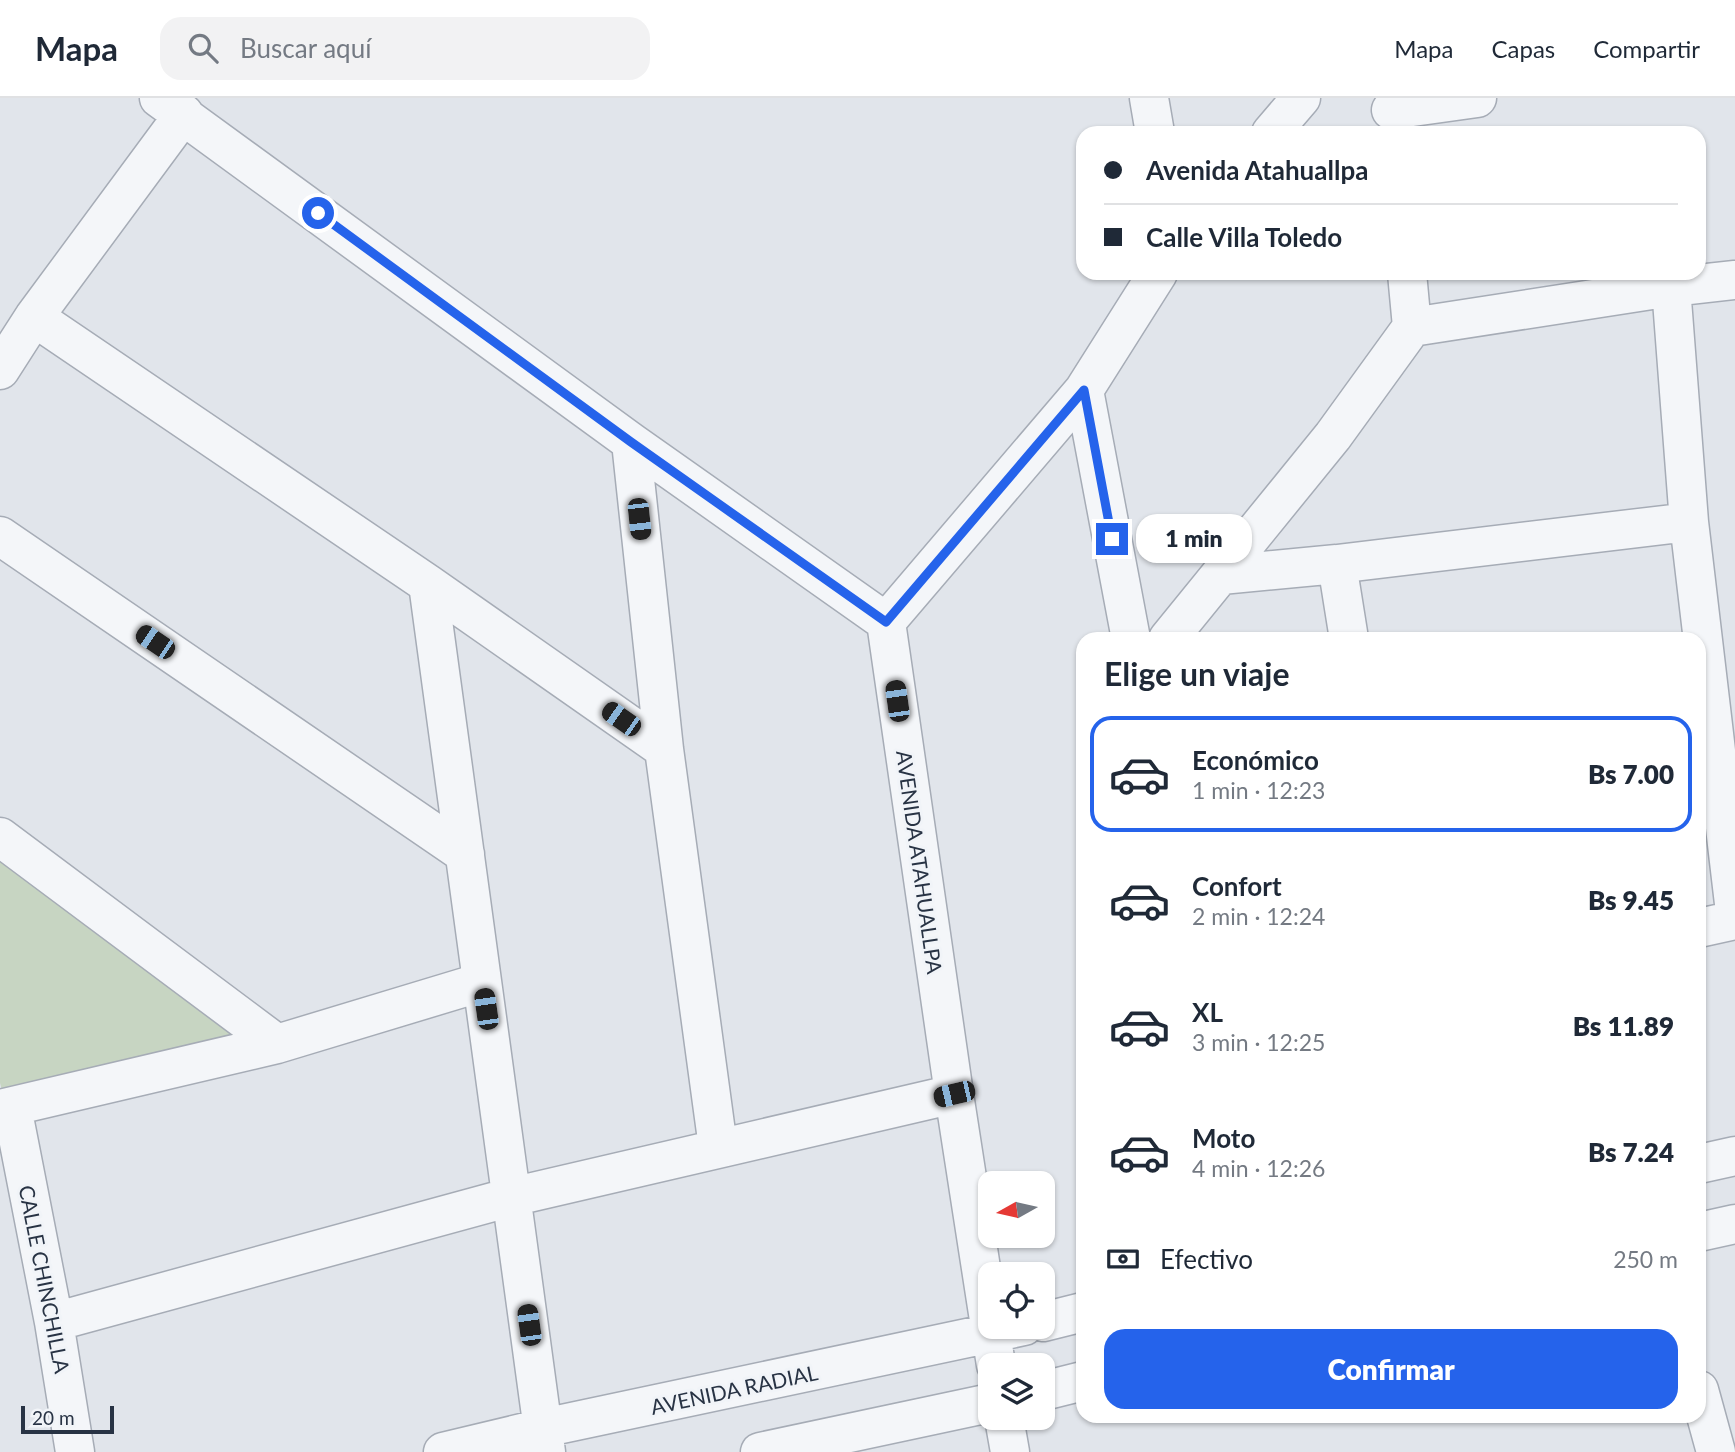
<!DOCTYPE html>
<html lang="es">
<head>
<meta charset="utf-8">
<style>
	body { margin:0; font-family:Lato,sans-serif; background:#f2f2f3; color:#1f2937; height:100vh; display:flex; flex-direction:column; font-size:26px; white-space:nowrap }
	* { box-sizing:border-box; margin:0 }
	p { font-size:23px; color:#747a83 }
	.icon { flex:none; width:38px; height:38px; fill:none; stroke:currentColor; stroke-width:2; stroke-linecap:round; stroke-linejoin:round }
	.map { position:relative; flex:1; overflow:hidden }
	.drawer { position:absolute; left:1076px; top:534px; width:630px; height:791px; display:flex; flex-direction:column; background:#fff; border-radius:21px; box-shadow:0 2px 5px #0004 }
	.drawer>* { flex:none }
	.guide { position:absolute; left:1076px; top:28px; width:630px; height:154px; border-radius:21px; box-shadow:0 2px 5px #0004; display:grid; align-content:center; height:154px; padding:0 28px; background:#fff }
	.needle { width:46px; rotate:262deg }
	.buttons { position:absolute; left:978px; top:1073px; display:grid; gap:14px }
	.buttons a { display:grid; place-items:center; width:77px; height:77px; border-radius:14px; background:#fff; box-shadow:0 2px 5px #0004; font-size:35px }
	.scale { position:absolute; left:21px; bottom:18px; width:93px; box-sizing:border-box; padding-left:7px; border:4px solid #283344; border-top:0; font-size:19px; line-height:24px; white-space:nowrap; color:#283344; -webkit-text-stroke:5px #f1f4f8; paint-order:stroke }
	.end { position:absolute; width:32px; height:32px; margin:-16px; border:9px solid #2563eb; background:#fff; box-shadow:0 0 0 4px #fff }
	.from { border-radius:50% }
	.bubble { position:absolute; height:49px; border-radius:21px; background:#fff; box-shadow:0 2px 5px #0004; font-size:23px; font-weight:800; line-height:49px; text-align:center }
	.car { position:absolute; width:21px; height:42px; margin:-21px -10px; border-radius:9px; box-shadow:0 0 5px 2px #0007; background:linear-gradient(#222 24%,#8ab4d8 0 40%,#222 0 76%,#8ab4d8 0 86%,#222 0) }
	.guide b { display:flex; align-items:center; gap:24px; height:66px; font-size:26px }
	.guide b+b { border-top:2px solid #e0e1e3 }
	.guide i { width:18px; height:18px; background:#1f2937 }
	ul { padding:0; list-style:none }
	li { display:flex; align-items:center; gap:21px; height:116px; margin:0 14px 10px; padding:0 14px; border:4px solid transparent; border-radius:21px }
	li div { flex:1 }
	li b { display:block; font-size:26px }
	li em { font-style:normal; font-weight:800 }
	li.active { border-color:#2563eb }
	li>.icon { width:63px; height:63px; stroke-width:1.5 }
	h2 { padding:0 28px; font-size:32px; line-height:84px }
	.pay { display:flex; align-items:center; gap:18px; height:77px; padding:0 28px; font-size:26px }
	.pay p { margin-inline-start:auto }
	.primary-button { display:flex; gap:14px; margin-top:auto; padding:14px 28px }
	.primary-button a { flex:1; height:80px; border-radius:21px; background:#2563eb; color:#fff; font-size:28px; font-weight:800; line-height:80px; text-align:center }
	header { display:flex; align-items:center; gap:42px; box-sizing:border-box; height:98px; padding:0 35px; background:#fff; border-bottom:2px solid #e0e1e3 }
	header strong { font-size:33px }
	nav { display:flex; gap:38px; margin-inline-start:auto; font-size:24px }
	.search { width:490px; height:63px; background:#f2f2f3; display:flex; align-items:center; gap:18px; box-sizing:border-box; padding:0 24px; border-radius:21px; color:#747a83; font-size:26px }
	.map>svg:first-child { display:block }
</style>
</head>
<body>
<header>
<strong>Mapa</strong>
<div class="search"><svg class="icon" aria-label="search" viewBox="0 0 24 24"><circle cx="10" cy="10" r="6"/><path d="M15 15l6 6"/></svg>Buscar aquí</div>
<nav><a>Mapa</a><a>Capas</a><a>Compartir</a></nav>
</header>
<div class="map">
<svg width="1735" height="1354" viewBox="0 0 1735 1354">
	<rect width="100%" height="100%" fill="#e1e5eb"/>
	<path fill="#c7d5c2" d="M0 759 234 931 232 943 2 993 0 985Z"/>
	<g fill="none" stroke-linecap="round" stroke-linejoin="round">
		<g stroke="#a6acb6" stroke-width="41">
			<path id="minor" d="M159 0 631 344 886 524 954 996 996 1267
				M1149 0 1155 35
				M1391 12 1477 0
				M1271 35 1301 0
				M1407 175 1412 229
				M1671 189 1689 424 1735 814
				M34 219 428 486 664 651
				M0 272 34 219 184 16
				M1084 292 1131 541
				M631 344 664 651 718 1049
				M0 438 465 756
				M1337 466 1349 541
				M1221 477 1337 466 1689 424
				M428 486 546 1354
				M886 524 1084 292 1158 175
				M1168 541 1333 338 1412 229 1671 189 1735 182
				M0 739 277 946
				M1699 830 1735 822
				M12 1009 54 1224 75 1354
				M0 1011 277 946 482 884
				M1699 1066 1735 1058
				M1699 1134 1735 1126
				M54 1224 511 1099 954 996
				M1043 1224 1083 1214
				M1699 1292 1716 1354
				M1043 1293 1083 1283
				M1004 1320 1010 1354
				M443 1354 543 1330 1024 1228
				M760 1354 990 1305"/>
		</g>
		<use href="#minor" stroke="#f4f6f9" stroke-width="38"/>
	</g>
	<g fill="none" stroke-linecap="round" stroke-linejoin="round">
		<path stroke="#2563eb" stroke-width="9" d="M318 115 631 344 886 524 1084 292 1112 441"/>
	</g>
	<g text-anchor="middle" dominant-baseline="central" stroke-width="6" stroke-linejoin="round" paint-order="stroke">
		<g font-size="21" fill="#283344" stroke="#f1f4f8">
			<text transform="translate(920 764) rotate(82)">AVENIDA ATAHUALLPA</text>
			<text transform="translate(45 1181) rotate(79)">CALLE CHINCHILLA</text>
			<text transform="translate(734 1291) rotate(-12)">AVENIDA RADIAL</text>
		</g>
	</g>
</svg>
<div class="buttons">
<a><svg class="needle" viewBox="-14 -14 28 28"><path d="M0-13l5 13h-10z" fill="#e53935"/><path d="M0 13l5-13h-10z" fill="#747a83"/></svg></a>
<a><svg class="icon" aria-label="locate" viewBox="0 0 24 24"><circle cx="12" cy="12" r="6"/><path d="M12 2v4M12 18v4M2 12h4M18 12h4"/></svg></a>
<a><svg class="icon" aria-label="layers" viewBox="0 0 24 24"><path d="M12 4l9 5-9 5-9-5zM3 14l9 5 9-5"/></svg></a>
</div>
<div class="scale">20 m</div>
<i class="end from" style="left:318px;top:115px"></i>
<i class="end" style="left:1112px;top:441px"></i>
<div class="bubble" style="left:1136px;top:416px;width:116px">1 min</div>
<i class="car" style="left:639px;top:421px;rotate:174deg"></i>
<i class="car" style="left:155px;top:544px;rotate:304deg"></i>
<i class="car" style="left:897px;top:603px;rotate:352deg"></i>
<i class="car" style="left:621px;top:621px;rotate:305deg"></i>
<i class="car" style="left:486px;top:911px;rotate:352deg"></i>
<i class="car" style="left:954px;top:996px;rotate:257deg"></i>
<i class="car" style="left:529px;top:1227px;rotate:352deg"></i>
<div class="guide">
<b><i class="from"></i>Avenida Atahuallpa</b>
<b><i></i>Calle Villa Toledo</b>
</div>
<section class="drawer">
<h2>Elige un viaje</h2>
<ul>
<li class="active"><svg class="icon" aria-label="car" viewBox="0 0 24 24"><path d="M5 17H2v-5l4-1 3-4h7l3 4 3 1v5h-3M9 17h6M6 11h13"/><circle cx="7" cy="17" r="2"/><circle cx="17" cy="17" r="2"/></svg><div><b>Económico</b><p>1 min · 12:23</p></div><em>Bs 7.00</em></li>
<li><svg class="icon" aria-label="car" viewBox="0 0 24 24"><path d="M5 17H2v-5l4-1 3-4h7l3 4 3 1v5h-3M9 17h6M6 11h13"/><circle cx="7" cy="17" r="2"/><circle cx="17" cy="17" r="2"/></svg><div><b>Confort</b><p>2 min · 12:24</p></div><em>Bs 9.45</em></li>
<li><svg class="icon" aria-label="car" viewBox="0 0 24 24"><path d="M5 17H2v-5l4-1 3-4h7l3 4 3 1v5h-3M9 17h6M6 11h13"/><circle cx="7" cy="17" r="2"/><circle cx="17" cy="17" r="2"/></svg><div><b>XL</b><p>3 min · 12:25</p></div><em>Bs 11.89</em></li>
<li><svg class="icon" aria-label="car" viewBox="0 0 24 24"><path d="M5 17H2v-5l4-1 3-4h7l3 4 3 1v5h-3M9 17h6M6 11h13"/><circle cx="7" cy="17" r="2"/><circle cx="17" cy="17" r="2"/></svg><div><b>Moto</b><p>4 min · 12:26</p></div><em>Bs 7.24</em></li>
</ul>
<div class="pay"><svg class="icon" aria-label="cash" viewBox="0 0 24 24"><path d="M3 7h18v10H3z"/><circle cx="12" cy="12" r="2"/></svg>Efectivo<p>250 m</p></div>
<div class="primary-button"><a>Confirmar</a></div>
</section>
</div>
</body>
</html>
